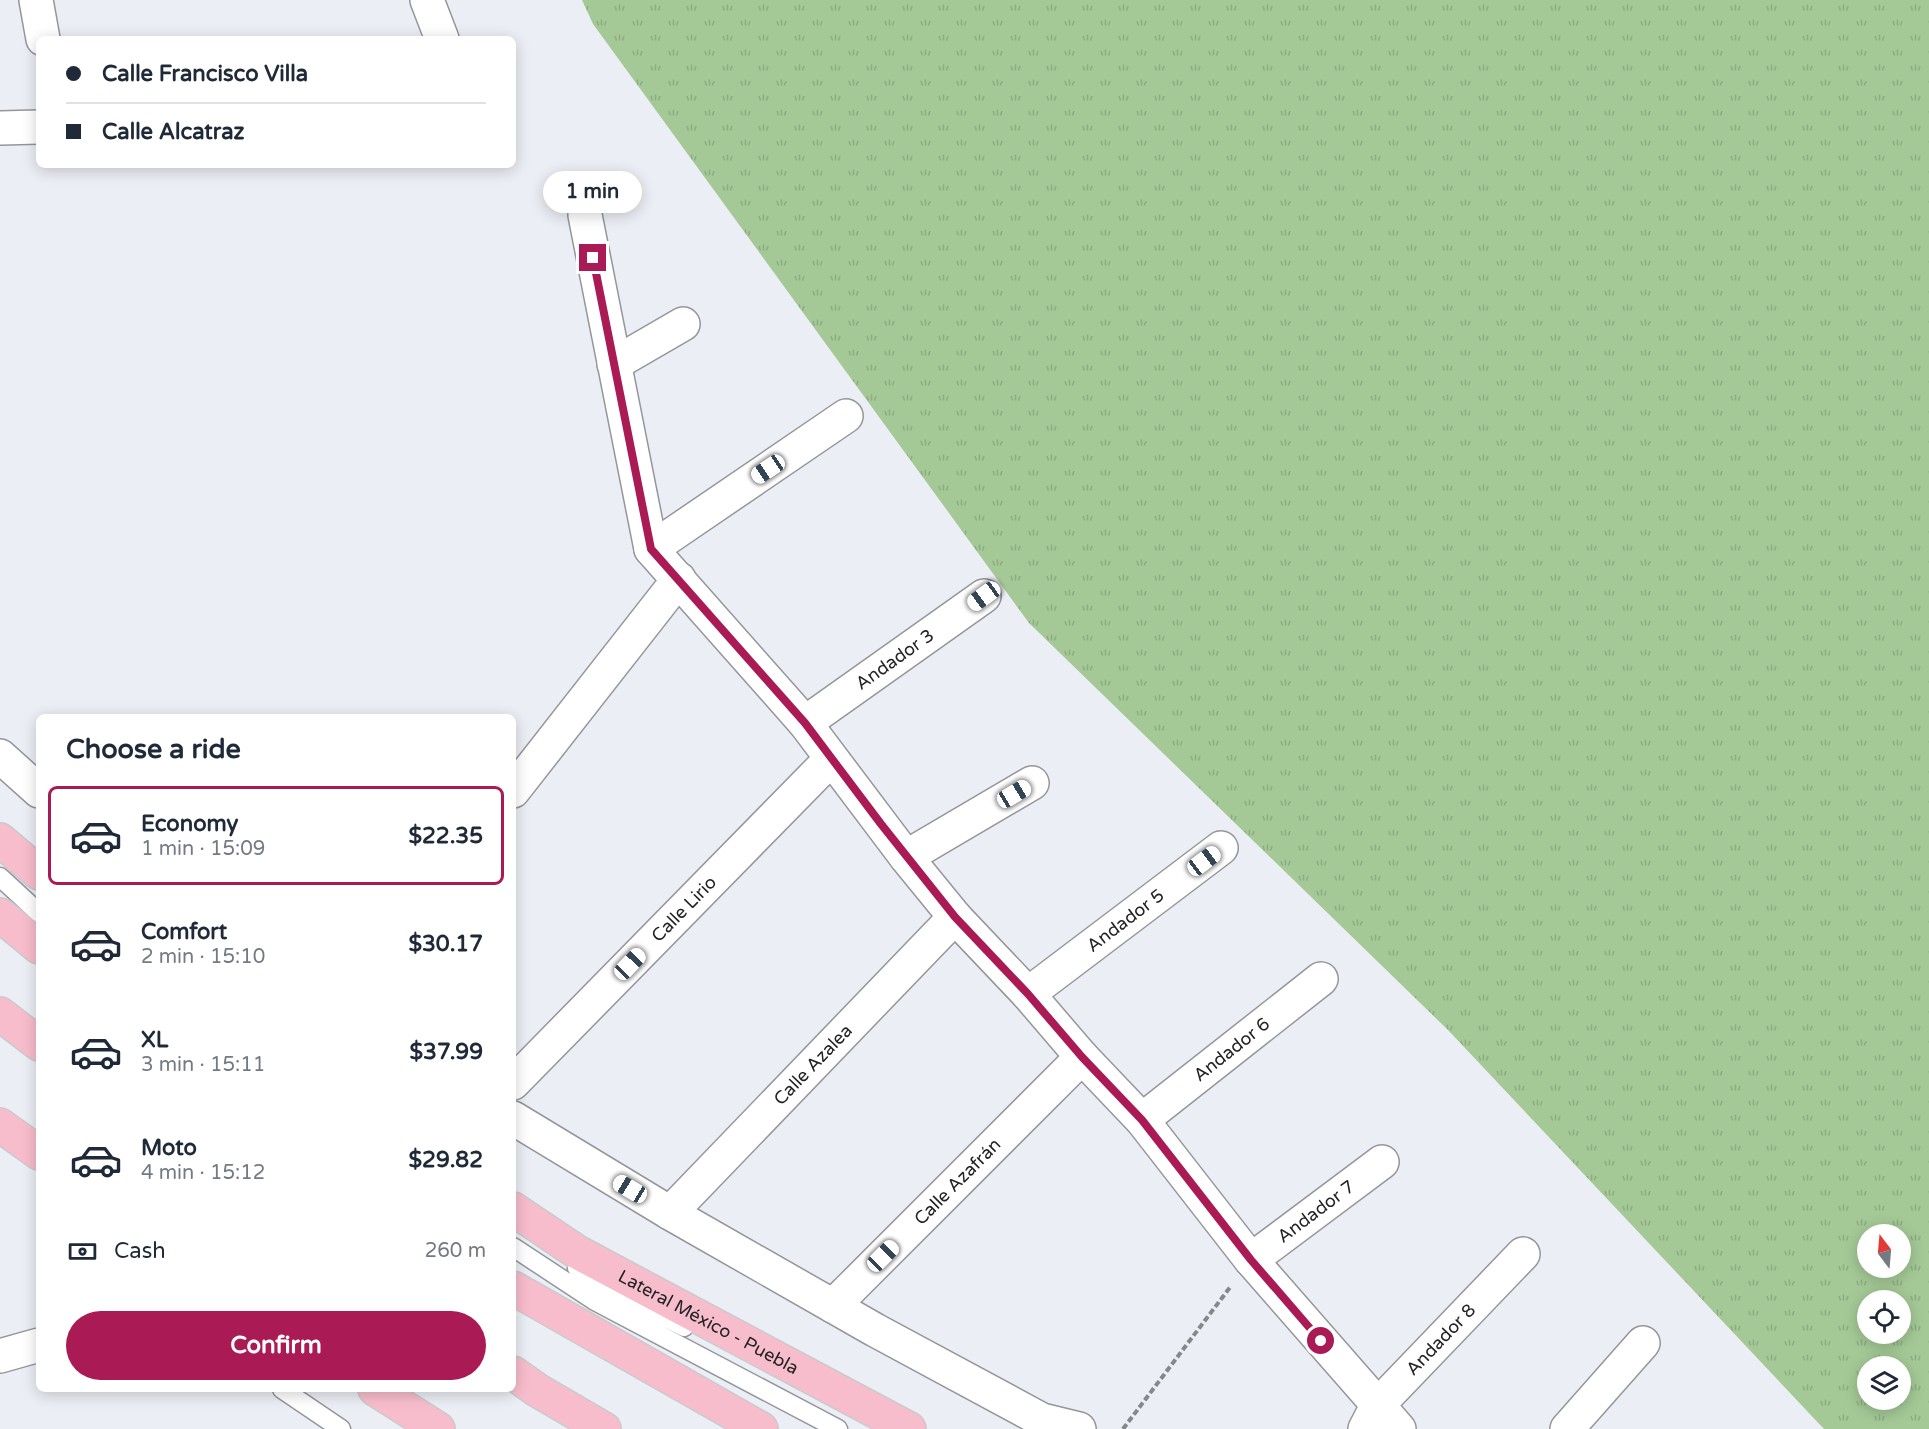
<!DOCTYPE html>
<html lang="en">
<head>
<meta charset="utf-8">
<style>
	body { margin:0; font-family:"Varela Round",sans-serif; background:#f2f2f3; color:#1f2937; height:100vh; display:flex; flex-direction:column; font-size:22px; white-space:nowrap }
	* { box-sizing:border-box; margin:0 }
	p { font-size:20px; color:#747a83 }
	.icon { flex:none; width:33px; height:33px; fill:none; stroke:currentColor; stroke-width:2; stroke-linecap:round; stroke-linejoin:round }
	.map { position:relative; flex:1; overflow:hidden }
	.panel { position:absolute; left:36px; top:714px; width:480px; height:678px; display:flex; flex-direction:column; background:#fff; border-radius:9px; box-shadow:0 3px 15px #0003 }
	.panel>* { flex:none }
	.banner { position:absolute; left:36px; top:36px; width:480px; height:132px; border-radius:9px; box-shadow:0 3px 15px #0003; display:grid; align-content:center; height:132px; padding:0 30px; background:#fff }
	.needle { width:39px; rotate:344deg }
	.fabs { position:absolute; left:1857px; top:1224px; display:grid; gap:12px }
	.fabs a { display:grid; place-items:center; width:54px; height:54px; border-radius:50%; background:#fff; box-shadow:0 3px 15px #0003; font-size:30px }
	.end { position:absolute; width:27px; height:27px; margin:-14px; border:8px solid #aa1b56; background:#fff; box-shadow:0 0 0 3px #fff }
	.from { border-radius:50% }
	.bubble { position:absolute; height:42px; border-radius:21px; background:#fff; box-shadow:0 3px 15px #0003; font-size:20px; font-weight:700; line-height:42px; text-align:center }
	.car { position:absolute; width:18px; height:36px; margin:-18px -9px; border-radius:8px; box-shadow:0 0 4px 2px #0007; background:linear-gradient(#fff 24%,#345 0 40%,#fff 0 76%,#345 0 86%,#fff 0) }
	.banner b { display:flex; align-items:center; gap:21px; height:57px; font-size:22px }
	.banner b+b { border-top:2px solid #e0e1e3 }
	.banner i { width:15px; height:15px; background:#1f2937 }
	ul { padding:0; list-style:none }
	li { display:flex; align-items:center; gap:18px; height:99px; margin:0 12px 9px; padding:0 18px; border:3px solid transparent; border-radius:9px }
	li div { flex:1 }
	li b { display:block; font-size:22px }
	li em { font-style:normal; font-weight:700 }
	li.on { border-color:#aa1b56 }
	li>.icon { width:54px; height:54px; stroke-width:1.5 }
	h2 { padding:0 30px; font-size:27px; line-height:72px }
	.pay { display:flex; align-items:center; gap:15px; height:66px; padding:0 30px; font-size:22px }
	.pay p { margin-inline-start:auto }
	.action { display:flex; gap:12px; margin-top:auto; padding:12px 30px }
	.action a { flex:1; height:69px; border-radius:36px; background:#aa1b56; color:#fff; font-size:24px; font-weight:700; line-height:69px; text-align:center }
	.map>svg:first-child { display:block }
</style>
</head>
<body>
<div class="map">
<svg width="1929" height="1429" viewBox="0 0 1929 1429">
	<defs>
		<pattern id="grass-tufts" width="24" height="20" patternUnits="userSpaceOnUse" patternTransform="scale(1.5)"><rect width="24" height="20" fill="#a4c996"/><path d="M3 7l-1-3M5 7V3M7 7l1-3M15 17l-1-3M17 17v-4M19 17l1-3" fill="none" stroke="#8dac81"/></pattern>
	</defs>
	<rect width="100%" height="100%" fill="#eceef5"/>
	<path fill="url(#grass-tufts)" fill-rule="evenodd" d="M582 0H1929V1429H1824L1448 1030 1029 623 593 24ZM1868 1234H1900V1268H1868ZM1868 1300H1900V1334H1868ZM1868 1366H1900V1400H1868Z"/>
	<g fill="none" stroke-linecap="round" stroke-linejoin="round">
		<g stroke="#94969c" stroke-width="21">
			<path id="lane" d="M0 877 39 913
				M513 1247 595 1301 838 1429
				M577 1268 611 1291 684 1327
				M282 1389 341 1429"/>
		</g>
		<g stroke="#94969c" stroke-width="36">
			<g id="street">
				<path d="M36 0 43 39"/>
				<path d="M427 0 442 39"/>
				<path d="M0 128 39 127"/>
				<path d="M585 215 651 549 805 723 906 857 955 917 1028 994 1082 1057 1142 1120 1251 1260 1399 1429"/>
				<path d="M614 364 683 324"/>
				<path d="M651 549 846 416"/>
				<path id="s1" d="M805 723 984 596"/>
				<path d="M513 791 679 579"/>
				<path d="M906 857 1032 783"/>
				<path id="s2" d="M1028 994 1221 848"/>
				<path id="s3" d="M513 1083 831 759"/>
				<path d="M513 1118 670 1213 875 1330 1042 1420 1079 1429"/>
				<path id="s4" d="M1142 1120 1321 979"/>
				<path id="s5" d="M670 1213 955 917"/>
				<path id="s6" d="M1251 1260 1382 1162"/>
				<path id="s7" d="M833 1306 1082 1057"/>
				<path id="s8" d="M1365 1429 1377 1406 1523 1254"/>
				<path d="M1567 1429 1643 1343"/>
			</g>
		</g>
		<g stroke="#94969c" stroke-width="36">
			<path id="secondary" d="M0 756 39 791
				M0 1356 39 1345"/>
		</g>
		<g stroke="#cacacb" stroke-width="36">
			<g id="highway">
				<path d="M0 840 39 873"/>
				<path d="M0 915 39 947"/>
				<path d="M0 1014 39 1044"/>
				<path d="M0 1125 39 1153"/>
				<path id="s9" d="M513 1209 577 1252 909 1429"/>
				<path d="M513 1288 761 1429"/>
				<path d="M513 1373 537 1390 604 1429"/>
				<path d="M375 1389 438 1429"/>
			</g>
		</g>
		<path stroke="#85878b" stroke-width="4" stroke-dasharray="6 3" stroke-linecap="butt" d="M1123 1429 1231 1286"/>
		<use href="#lane" stroke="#fff" stroke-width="18"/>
		<use href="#street" stroke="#fff" stroke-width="33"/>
		<use href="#secondary" stroke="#fff" stroke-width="33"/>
		<use href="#highway" stroke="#f8bdcc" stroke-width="33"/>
	</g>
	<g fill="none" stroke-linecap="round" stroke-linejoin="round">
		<path stroke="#aa1b56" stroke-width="8" d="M593 258 651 549 805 723 881 824 955 917 1028 994 1082 1057 1142 1120 1251 1260 1321 1341"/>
	</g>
	<g text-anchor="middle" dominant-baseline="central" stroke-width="6" stroke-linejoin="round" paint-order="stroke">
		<g font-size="18" fill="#222325" stroke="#eceef5">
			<text stroke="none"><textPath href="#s1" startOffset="110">Andador 3</textPath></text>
			<text stroke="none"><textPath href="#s3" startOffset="244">Calle Lirio</textPath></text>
			<text stroke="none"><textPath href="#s2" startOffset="122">Andador 5</textPath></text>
			<text stroke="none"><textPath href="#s4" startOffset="114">Andador 6</textPath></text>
			<text stroke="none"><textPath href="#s5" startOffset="206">Calle Azalea</textPath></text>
			<text stroke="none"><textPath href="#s7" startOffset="176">Calle Azafrán</textPath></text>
			<text stroke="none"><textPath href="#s6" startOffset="81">Andador 7</textPath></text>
			<text stroke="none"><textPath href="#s9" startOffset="226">Lateral México - Puebla</textPath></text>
			<text stroke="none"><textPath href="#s8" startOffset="118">Andador 8</textPath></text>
		</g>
	</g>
</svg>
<div class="fabs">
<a><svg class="needle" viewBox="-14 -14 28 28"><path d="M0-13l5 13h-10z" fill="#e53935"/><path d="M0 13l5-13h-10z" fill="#747a83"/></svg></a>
<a><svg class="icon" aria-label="locate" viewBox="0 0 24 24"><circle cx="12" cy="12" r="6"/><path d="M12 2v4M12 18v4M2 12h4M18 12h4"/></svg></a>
<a><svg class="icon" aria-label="layers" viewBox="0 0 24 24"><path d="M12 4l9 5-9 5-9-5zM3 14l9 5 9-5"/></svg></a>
</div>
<i class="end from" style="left:1321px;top:1341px"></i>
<i class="end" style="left:593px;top:258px"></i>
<div class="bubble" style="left:543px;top:171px;width:99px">1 min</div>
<i class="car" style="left:768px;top:469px;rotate:236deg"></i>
<i class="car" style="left:984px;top:596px;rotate:234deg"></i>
<i class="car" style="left:1014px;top:794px;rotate:59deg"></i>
<i class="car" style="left:1204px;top:861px;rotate:53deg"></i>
<i class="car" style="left:630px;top:964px;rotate:44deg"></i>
<i class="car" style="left:630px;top:1189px;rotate:301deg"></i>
<i class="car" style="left:883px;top:1256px;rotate:45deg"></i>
<div class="banner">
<b><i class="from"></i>Calle Francisco Villa</b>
<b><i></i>Calle Alcatraz</b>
</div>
<section class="panel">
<h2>Choose a ride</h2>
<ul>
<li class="on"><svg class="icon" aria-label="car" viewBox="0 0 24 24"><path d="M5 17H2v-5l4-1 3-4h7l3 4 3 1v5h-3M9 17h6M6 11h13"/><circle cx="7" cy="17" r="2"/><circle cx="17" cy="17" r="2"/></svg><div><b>Economy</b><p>1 min · 15:09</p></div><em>$22.35</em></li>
<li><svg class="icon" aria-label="car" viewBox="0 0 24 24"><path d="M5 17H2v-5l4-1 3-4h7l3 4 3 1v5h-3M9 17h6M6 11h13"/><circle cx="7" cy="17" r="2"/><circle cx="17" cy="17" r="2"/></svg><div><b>Comfort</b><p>2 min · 15:10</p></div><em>$30.17</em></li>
<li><svg class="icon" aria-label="car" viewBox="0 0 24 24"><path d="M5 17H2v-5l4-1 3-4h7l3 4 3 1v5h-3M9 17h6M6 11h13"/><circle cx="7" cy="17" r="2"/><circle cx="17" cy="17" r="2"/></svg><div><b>XL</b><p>3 min · 15:11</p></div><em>$37.99</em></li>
<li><svg class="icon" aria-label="car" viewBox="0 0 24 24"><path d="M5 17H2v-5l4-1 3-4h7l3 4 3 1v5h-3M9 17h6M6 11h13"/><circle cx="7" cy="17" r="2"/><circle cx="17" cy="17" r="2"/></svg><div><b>Moto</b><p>4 min · 15:12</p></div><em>$29.82</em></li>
</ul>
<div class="pay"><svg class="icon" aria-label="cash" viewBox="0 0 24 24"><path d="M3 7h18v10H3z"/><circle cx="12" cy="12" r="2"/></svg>Cash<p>260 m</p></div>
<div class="action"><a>Confirm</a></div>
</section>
</div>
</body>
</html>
